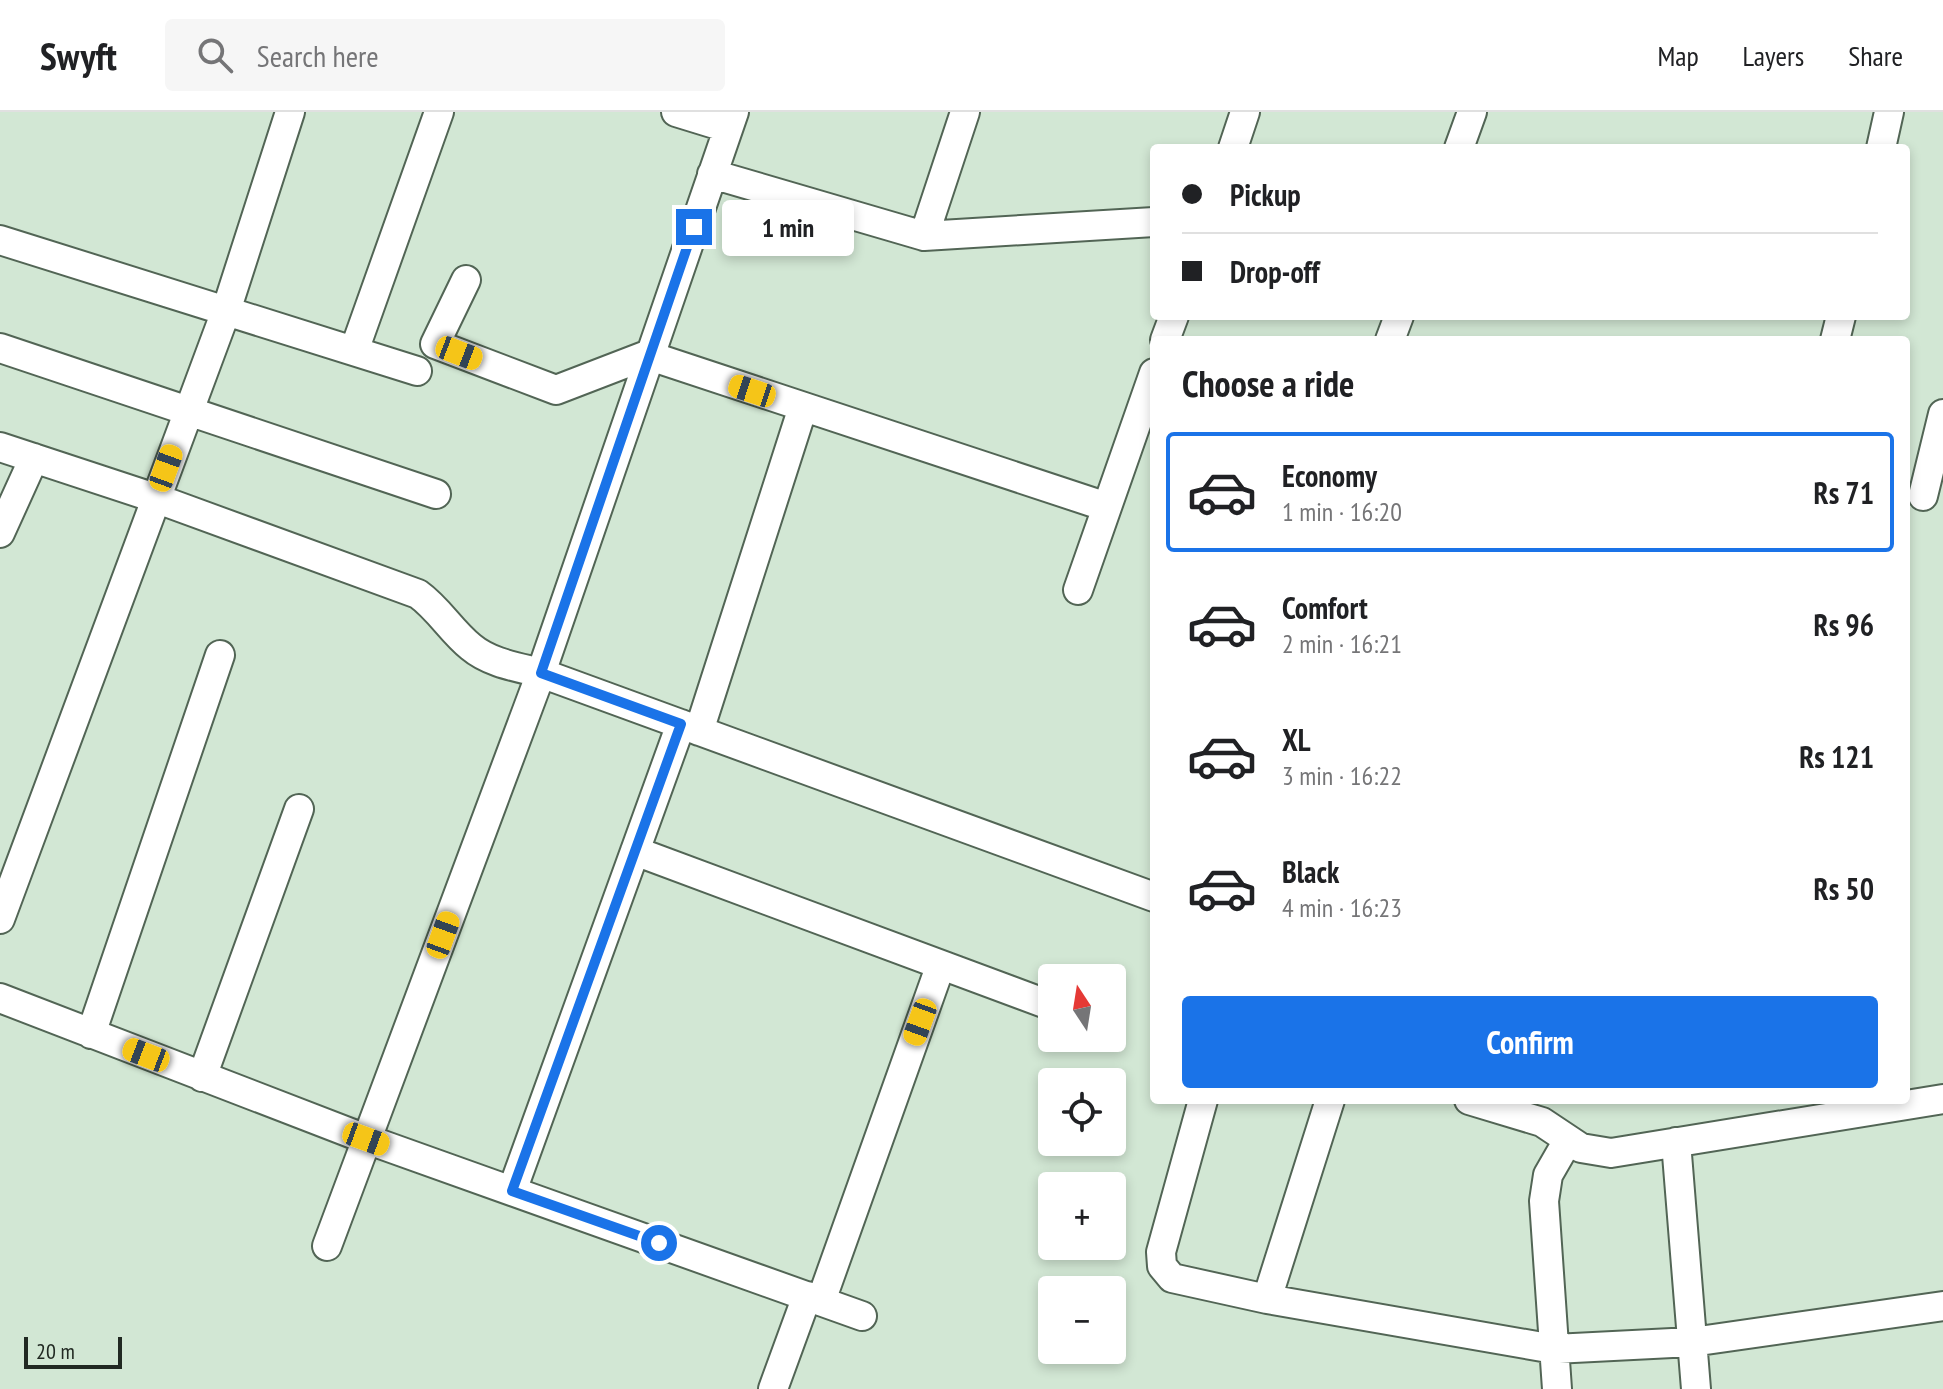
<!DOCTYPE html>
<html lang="en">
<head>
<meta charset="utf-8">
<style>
	body { margin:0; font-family:"PT Sans Narrow",sans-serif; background:#f6f6f6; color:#202124; height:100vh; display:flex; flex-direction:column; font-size:30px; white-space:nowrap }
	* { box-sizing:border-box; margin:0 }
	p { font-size:26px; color:#757577 }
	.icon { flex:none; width:44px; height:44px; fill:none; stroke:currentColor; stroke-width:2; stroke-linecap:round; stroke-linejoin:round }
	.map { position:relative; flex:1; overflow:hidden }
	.panel { position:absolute; left:1150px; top:224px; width:760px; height:768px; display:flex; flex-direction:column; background:#fff; border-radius:8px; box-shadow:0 4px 12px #0003 }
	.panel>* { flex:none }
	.guide { position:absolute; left:1150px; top:32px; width:760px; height:176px; border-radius:8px; box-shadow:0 4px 12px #0003; display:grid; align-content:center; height:176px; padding:0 32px; background:#fff }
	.needle { width:52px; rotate:348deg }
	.controls { position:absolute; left:1038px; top:852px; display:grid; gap:16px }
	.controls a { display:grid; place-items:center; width:88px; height:88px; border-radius:8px; background:#fff; box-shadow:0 4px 12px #0003; font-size:40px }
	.scale { position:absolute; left:24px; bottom:20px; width:98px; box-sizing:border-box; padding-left:8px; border:4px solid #212922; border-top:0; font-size:22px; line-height:28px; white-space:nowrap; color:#212922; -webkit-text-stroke:6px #d2e7d4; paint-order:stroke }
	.end { position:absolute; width:36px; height:36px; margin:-18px; border:10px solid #1a73e8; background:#fff; box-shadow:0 0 0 4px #fff }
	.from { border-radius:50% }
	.bubble { position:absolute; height:56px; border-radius:8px; background:#fff; box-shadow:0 4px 12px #0003; font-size:26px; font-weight:600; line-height:56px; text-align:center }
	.car { position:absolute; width:24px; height:48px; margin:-24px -12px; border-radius:10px; box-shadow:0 0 6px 2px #0007; background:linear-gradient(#f5c518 24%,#345 0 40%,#f5c518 0 76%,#345 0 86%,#f5c518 0) }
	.guide b { display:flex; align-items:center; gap:28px; height:76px; font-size:30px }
	.guide b+b { border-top:2px solid #e0e0e0 }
	.guide i { width:20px; height:20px; background:#202124 }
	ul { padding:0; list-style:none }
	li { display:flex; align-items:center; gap:24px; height:120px; margin:0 16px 12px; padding:0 16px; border:4px solid transparent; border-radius:8px }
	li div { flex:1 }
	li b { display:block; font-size:30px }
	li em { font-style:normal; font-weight:600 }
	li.selected { border-color:#1a73e8 }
	li>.icon { width:72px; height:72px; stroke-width:1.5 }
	h2 { padding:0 32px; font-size:36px; line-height:96px }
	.button { display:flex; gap:16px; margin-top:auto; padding:16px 32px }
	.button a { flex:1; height:92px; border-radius:8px; background:#1a73e8; color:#fff; font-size:32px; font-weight:600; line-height:92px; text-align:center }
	header { display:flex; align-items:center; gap:48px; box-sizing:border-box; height:112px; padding:0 40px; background:#fff; border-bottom:2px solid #e0e0e0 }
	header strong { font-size:38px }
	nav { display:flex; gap:44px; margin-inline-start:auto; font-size:28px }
	.search { width:560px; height:72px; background:#f6f6f6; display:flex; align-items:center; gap:20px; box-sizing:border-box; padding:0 28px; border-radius:8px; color:#757577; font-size:30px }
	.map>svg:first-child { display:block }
</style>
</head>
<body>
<header>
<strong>Swyft</strong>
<div class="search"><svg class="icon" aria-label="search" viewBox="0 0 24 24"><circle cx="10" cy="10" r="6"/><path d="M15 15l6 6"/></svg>Search here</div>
<nav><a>Map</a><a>Layers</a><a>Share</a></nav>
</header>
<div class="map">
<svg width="1943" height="1277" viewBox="0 0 1943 1277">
	<rect width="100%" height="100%" fill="#d2e7d4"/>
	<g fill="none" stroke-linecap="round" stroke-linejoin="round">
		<g stroke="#526555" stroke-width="32">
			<path id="street" d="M676 0 728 16
				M1233 36 1245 0
				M1459 36 1472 0
				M1881 36 1889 0
				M712 62 924 124 1154 110
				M924 124 965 0
				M0 128 417 259
				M466 168 435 232 556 278 647 243 1107 395
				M1165 228 1174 204
				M1390 228 1399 204
				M1835 228 1841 204
				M0 236 436 382
				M354 239 439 0
				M0 335 155 386 418 482C439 497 451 519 471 535 490 551 517 555 541 561L1154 785
				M1923 384 1943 302
				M0 421 34 346
				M1078 478 1154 261
				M699 619 803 295
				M635 739 1052 894
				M0 807 226 199 290 0
				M0 886 366 1027 862 1204
				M91 922 220 543
				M202 965 299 697
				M1203 988 1161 1140 1162 1154 1172 1166 1267 1187 1554 1237 1692 1230 1943 1194
				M1469 988 1542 1010 1581 1036 1611 1041 1943 987
				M1676 1030 1696 1277
				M512 1079 681 612
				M327 1134 541 561 734 0
				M1267 1187 1330 988
				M821 1189 940 855
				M773 1277 807 1184
				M1557 1277 1544 1089 1548 1063 1567 1030"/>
		</g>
		<use href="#street" stroke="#fff" stroke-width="28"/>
	</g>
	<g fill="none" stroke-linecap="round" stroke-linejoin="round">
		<path stroke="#1a73e8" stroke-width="10" d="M659 1131 512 1079 681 612 541 561 694 115"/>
	</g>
</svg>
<div class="controls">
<a><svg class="needle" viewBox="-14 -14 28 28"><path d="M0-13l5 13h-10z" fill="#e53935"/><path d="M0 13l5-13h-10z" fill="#757577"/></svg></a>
<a><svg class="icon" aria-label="locate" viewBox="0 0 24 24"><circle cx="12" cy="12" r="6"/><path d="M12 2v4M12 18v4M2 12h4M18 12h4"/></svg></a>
<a>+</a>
<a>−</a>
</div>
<div class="scale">20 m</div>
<i class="end from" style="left:659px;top:1131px"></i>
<i class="end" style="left:694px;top:115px"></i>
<div class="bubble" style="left:722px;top:88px;width:132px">1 min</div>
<i class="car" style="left:459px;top:241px;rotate:111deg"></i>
<i class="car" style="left:752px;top:279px;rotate:288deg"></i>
<i class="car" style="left:166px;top:356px;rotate:20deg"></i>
<i class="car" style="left:443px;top:823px;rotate:20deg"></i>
<i class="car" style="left:920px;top:910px;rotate:200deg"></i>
<i class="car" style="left:146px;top:943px;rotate:291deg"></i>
<i class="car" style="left:366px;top:1027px;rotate:110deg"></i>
<div class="guide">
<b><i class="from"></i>Pickup</b>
<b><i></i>Drop-off</b>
</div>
<section class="panel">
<h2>Choose a ride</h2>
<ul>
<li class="selected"><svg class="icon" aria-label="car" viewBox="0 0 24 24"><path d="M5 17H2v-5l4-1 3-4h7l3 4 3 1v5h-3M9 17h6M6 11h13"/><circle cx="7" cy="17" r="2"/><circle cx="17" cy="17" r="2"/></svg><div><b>Economy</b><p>1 min · 16:20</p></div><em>Rs 71</em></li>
<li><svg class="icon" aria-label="car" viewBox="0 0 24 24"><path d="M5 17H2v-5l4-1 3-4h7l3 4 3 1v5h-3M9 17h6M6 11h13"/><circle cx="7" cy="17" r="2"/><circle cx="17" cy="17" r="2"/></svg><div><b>Comfort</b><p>2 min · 16:21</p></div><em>Rs 96</em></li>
<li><svg class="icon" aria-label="car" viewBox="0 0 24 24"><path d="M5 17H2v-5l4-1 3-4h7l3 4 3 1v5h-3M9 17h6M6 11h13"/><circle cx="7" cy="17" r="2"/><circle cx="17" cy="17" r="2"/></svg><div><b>XL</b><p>3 min · 16:22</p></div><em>Rs 121</em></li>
<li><svg class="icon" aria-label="car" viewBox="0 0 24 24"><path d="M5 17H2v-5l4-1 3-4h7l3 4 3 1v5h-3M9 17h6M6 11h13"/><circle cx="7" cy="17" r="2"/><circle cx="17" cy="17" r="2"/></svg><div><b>Black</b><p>4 min · 16:23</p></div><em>Rs 50</em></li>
</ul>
<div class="button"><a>Confirm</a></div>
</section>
</div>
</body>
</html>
